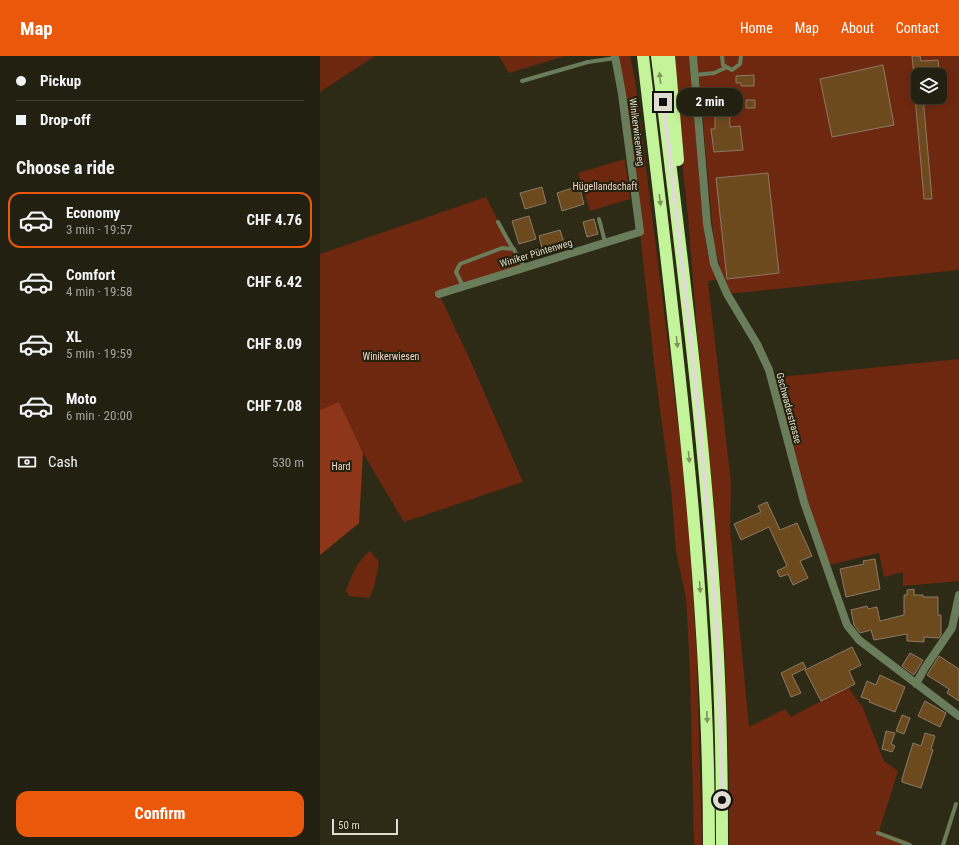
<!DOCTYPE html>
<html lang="en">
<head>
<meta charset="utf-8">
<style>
	body { margin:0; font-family:"Roboto Condensed",sans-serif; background:#2e2d1e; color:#f1f3f6; height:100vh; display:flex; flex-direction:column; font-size:15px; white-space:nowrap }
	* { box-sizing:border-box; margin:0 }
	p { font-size:13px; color:#a2a39f }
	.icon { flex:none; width:22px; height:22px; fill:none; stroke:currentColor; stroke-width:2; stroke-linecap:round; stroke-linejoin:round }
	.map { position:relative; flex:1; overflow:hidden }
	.details { display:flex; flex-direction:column; background:#222010; width:320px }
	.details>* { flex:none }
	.top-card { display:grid; align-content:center; height:88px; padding:0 16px; background:#222010 }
	.fabs { position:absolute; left:591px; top:12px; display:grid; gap:8px }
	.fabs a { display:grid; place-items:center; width:36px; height:36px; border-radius:8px; background:#222010; box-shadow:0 2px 10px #0003,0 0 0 1px #3f3e30; font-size:20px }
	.scale { position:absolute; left:12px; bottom:10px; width:66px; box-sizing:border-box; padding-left:4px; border:2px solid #dfddd1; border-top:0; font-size:11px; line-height:14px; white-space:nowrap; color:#dfddd1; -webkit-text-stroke:3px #23200c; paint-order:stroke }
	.end { position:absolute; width:18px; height:18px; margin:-9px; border:5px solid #dfddd1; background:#111; box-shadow:0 0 0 2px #111 }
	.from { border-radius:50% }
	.bubble { position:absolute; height:28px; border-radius:12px; background:#222010; box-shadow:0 2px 10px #0003,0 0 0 1px #3f3e30; font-size:13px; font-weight:700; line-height:28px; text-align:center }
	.top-card b { display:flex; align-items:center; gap:14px; height:38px; font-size:15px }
	.top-card b+b { border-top:1px solid #3f3e30 }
	.top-card i { width:10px; height:10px; background:#f1f3f6 }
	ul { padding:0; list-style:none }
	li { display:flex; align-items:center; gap:12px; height:56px; margin:0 8px 6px; padding:0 8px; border:2px solid transparent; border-radius:12px }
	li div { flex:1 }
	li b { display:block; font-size:15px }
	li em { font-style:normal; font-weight:700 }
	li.on { border-color:#ea580c }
	li>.icon { width:36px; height:36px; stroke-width:1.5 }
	h2 { padding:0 16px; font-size:18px; line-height:48px }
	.pay { display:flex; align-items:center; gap:10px; height:44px; padding:0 16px; font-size:15px }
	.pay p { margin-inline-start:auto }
	.primary-button { display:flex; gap:8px; margin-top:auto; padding:8px 16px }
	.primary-button a { flex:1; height:46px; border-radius:12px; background:#ea580c; color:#fff; font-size:16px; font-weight:700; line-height:46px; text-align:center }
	header { display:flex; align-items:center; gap:24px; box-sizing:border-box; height:56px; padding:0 20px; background:#ea580c; color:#fff }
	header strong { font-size:19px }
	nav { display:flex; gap:22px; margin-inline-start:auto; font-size:14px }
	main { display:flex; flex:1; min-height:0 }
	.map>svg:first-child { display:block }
</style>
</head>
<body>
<header>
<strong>Map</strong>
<nav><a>Home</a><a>Map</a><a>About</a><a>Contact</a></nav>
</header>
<main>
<section class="details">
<div class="top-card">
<b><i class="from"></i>Pickup</b>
<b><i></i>Drop-off</b>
</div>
<h2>Choose a ride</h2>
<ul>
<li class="on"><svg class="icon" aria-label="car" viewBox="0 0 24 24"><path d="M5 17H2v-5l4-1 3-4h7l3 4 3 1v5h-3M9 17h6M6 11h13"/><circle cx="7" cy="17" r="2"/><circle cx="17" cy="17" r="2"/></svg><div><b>Economy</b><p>3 min · 19:57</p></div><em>CHF 4.76</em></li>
<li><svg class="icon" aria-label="car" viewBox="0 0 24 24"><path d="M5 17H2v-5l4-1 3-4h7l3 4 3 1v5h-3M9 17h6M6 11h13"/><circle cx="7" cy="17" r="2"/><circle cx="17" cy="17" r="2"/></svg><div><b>Comfort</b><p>4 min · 19:58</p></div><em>CHF 6.42</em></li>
<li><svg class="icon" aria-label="car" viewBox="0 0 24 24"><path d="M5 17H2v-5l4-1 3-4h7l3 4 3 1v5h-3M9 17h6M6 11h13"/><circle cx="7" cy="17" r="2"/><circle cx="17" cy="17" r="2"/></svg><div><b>XL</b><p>5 min · 19:59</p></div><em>CHF 8.09</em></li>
<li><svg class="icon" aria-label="car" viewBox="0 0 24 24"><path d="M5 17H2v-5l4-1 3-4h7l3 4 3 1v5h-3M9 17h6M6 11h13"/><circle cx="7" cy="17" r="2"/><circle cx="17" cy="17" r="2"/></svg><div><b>Moto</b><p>6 min · 20:00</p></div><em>CHF 7.08</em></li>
</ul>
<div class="pay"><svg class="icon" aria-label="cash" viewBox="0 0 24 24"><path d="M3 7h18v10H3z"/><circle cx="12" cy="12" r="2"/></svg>Cash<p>530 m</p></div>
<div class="primary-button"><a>Confirm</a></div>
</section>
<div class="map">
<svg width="639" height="789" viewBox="0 0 639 789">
	<rect width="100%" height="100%" fill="#2d2a16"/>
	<path fill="#6f2810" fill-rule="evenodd" d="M0 0H55L0 36Z
		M179 0H245L189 17Z
		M295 0H310L315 24 366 432 377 604 382 789H374L370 615 366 542 356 495 351 433 336 324 320 176Z
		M354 0H369L383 168 387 194 396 224 388 225 411 427 410 473 429 671 465 653 471 661 528 631 543 652 564 705 578 715 559 775 590 786V789H409V720L405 604 398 497 376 262 368 161 360 84Z
		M377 0H639V214L407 238 394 188ZM598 19H620V41H598Z
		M305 103 310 143 270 155 258 117Z
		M166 141 189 186 204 210 119 238 151 306 203 426 84 466 43 397 19 347 0 354V198Z
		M639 303V525L583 530V516L564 521 559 497 505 510 450 322Z
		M50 495 59 506 54 531 49 542 29 540 26 535C31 521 38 503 50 495Z"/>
	<path fill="#8e3619" d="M19 346 43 397 39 467 0 499V354Z"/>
	<path fill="#6d4a1e" stroke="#8b7a68" d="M592 0H600L601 5 618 4 619 13 601 14 602 19H594Z
		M563 9 574 69 512 81 500 23Z
		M434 19V30H421V27H416V20Z
		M595 41H603L612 143H604Z
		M395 42H409L410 71 420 70 423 94 394 96 391 73H395Z
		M426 44H435V52H426Z
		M448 117 459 217 407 223 396 122Z
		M259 130 264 148 242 155 237 137Z
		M222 131 226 147 205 153 200 137Z
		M209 160 216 183 199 188 192 165Z
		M274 163 278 178 267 181 263 166Z
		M240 174 245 189 223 196 219 180Z
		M447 446 460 474 477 467 492 500 480 505 488 522 473 529 468 518 460 521 457 515 467 510 449 471 421 484 414 468 441 456 438 450Z
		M555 503 560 533 526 541 520 513 544 508 543 505Z
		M594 533V539H603V541H618V559H621V579L619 582 604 581V586L587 585V578L554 584 551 574 540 577 534 569 531 554 547 550 548 553 557 551 560 565 584 559V539H587V534Z
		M532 591 541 609 529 615 535 628 501 645 485 614Z
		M590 597 603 604 594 619 582 610Z
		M619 600 639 613V645L627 637 629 633 607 619Z
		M483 606 486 612 472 619 481 637 471 641 461 617Z
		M560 619 585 631 575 656 549 646 550 644 541 641 547 625 556 629Z
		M605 645 626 657 620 671 598 660Z
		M582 659 590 662 584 678 576 675Z
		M566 675 575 677 571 688 575 690 572 696 562 693Z
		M605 677 615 680 611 693 613 694 601 732 582 726V723L593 687 601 690Z"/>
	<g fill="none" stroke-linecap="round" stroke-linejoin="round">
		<path stroke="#6a7d5a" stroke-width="4" d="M402 0 403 9 412 14 420 8 421 0
			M375 19 394 17 405 12
			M202 25 268 6 296 2
			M279 163 285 186
			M178 166 189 186 204 210
			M143 230 136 216 140 208 182 192 194 193
			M558 777 590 789
			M623 789 636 748"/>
		<path stroke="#6a7d5a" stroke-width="8" d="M373 0 387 168 394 208 407 238 437 288 449 314 484 446 527 569 539 584 639 660
			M119 238 320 176 302 38 295 0
			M596 628 604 613 632 572 639 539"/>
		<path stroke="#c4f49a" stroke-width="12" d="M323 0C353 263 389 524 389 789
			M337 0C360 188 385 377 396 566 401 640 402 715 402 789
			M349 0 358 104"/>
	</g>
	<defs><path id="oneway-solid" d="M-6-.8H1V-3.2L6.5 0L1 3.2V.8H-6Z"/></defs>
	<g fill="#7c955a">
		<use href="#oneway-solid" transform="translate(340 22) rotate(-97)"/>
		<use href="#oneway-solid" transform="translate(340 144) rotate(83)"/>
		<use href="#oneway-solid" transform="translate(357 286) rotate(84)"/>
		<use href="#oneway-solid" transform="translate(369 401) rotate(84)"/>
		<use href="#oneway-solid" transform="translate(380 531) rotate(86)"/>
		<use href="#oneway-solid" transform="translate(387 661) rotate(88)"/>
	</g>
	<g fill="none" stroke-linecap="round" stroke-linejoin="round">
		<path stroke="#dfddd1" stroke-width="5" d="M343 46C353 126 362 207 371 287 387 439 402 591 402 744"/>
	</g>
	<g text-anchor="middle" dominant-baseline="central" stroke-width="4" stroke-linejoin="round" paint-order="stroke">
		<g font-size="10" fill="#dfddd1" stroke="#23200c">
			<text transform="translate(317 76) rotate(83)">Winikerwisenweg</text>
			<text transform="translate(216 197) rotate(-17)">Winiker Püntenweg</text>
			<text transform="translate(469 352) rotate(75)">Gschwaderstrasse</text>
		</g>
		<g font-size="10" fill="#edd3cb" stroke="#23200c">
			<text x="285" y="130">Hügellandschaft</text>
			<text x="71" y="300">Winikerwiesen</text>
			<text x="21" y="410">Hard</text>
		</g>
	</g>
</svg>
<div class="fabs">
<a><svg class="icon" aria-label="layers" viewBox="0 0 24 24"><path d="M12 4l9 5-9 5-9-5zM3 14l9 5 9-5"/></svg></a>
</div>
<div class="scale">50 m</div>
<i class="end from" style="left:402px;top:744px"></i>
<i class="end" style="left:343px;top:46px"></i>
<div class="bubble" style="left:357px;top:32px;width:66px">2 min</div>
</div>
</main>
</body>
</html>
